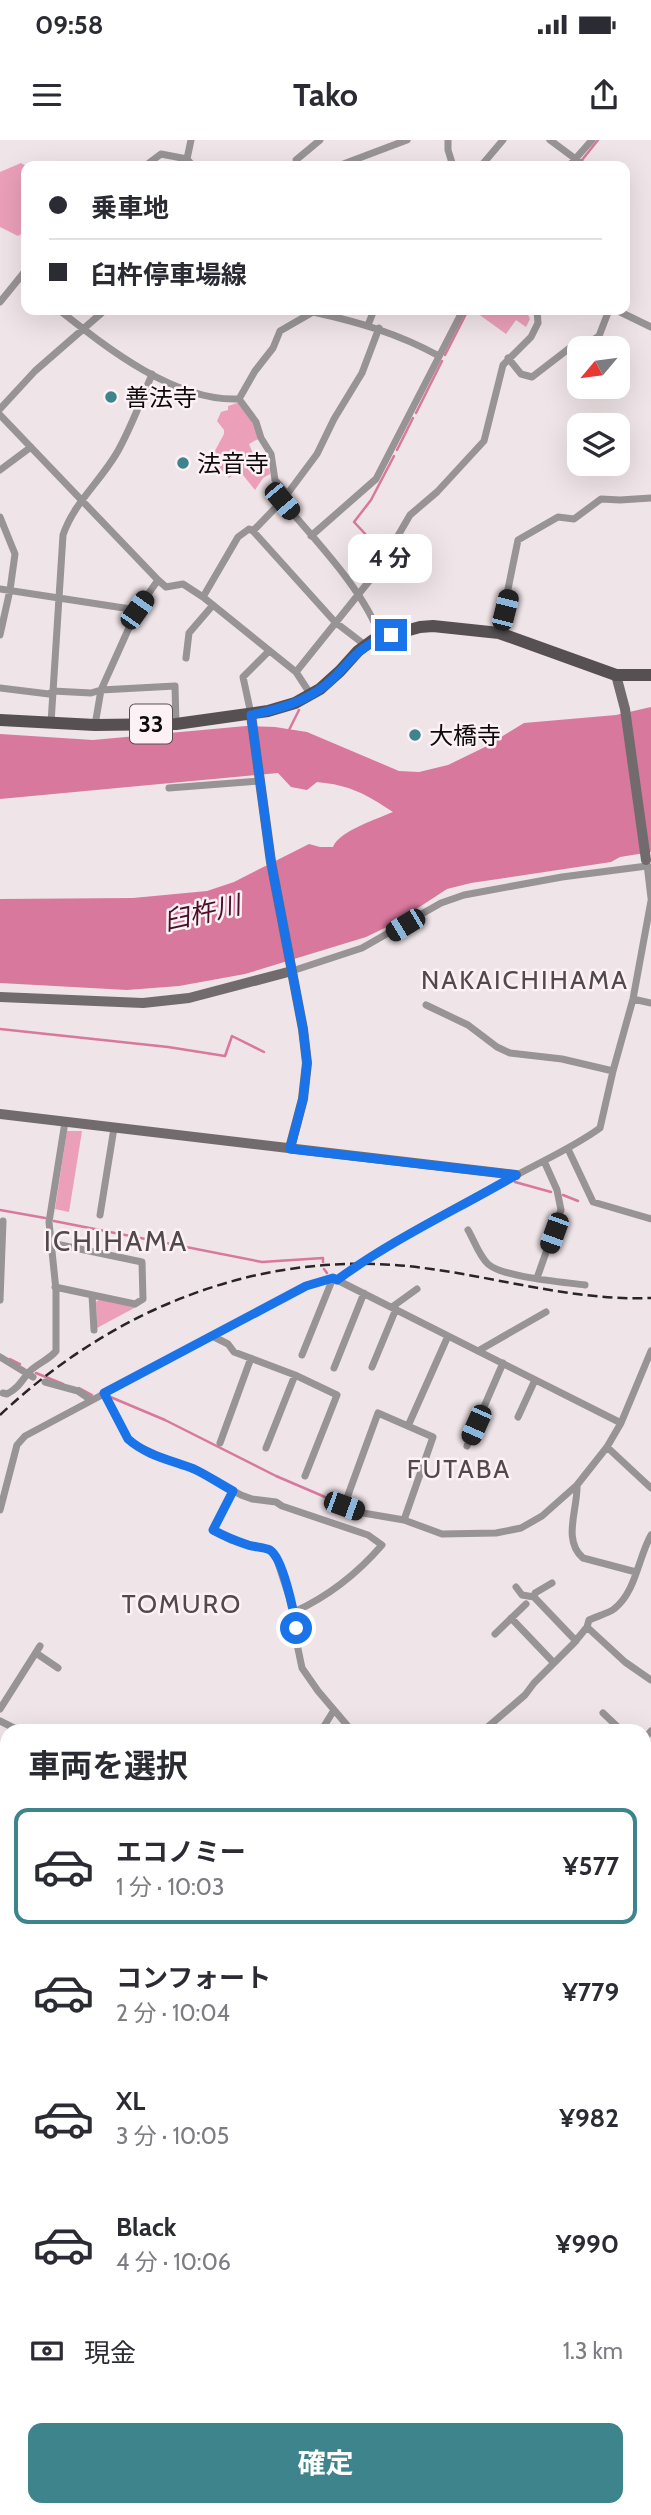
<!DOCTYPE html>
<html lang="ja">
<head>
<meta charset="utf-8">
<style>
	body { margin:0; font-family:Cabin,"Noto Sans JP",sans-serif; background:#f2f2f3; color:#2b2b33; height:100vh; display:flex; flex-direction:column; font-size:26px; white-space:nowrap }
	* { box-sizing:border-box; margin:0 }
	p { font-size:23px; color:#7c7c81 }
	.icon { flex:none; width:38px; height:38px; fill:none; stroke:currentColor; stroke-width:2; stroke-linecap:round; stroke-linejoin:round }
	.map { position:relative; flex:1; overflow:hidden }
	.sheet { position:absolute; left:0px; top:1584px; width:651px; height:793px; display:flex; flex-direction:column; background:#fff; border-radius:21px 21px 0 0; box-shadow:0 7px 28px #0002 }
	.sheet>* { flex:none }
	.guide { position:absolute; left:21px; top:21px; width:609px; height:154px; border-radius:14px; box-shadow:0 7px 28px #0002; display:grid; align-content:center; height:154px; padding:0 28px; background:#fff }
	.needle { width:46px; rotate:241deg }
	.controls { position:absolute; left:567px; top:196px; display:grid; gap:14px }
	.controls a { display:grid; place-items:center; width:63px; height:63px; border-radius:14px; background:#fff; box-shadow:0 7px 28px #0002; font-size:35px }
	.end { position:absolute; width:32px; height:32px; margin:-16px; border:9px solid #1a73e8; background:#fff; box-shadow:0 0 0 4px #fff }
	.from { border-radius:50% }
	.bubble { position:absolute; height:49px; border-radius:14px; background:#fff; box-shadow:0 7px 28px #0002; font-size:23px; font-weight:700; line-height:49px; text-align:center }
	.car { position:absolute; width:21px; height:42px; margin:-21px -10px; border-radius:9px; box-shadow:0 0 5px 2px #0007; background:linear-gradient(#222 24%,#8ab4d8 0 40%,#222 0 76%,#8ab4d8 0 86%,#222 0) }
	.guide b { display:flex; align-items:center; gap:24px; height:66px; font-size:26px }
	.guide b+b { border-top:2px solid #e1e1e2 }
	.guide i { width:18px; height:18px; background:#2b2b33 }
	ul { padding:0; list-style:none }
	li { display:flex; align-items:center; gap:21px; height:116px; margin:0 14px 10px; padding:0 14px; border:4px solid transparent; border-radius:14px }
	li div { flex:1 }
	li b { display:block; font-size:26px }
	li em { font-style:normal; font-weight:700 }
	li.active { border-color:#3d848d }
	li>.icon { width:63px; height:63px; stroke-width:1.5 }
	h2 { padding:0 28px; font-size:32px; line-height:84px }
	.pay { display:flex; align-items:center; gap:18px; height:77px; padding:0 28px; font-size:26px }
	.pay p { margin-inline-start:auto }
	.action { display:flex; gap:14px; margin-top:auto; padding:14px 28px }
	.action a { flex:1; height:80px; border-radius:14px; background:#3d848d; color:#fff; font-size:28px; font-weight:700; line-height:80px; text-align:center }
	.status { display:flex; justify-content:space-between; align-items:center; height:49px; padding:0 35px; background:#fff; direction:ltr }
	.status svg { height:19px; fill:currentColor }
	header { display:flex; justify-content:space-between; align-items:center; height:91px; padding:0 28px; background:#fff; font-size:32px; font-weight:700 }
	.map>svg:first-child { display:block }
</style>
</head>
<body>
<div class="status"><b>09:58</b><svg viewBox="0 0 49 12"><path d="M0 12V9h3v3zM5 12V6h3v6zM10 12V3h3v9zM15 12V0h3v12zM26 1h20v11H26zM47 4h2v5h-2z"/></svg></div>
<header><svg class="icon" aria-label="menu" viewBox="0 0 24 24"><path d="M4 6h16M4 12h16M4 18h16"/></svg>Tako<svg class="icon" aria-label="share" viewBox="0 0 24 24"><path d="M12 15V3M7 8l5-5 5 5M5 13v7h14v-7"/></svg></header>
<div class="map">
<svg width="651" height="2375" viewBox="0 0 651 2375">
	<rect width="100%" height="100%" fill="#efe4e7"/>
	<path fill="#eb9fb9" d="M21 23 26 26V71L21 74 26 84V91L18 96 0 87V32Z
		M479 170H526L530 179 526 187 516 180 506 194 477 173Z
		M237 263 240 264 254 284 258 299 249 304 254 316 267 313 270 334 263 338 255 350 239 330 229 338 211 318 224 294V290L217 281 221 272 228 270V266Z
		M67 991H82L69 1072 55 1069Z
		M100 1159 136 1167 97 1188 96 1162Z"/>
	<path fill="#d8789c" d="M651 567V712L620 717 611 722 471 743 447 749 395 783 366 797 245 834 179 846 127 850 0 843V759L133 758 207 751 234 742 309 704 320 707H333C339 691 377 679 393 672 366 654 350 645 317 642L307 650 291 647 278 633 0 659V594L93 600 246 586 275 587 307 592 399 631 419 632 448 625 485 607 524 583 616 575Z"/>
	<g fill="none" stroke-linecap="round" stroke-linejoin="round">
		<path stroke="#d8789c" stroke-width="2.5" d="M582 20 598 0
			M576 26 577 25
			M445 215 468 170
			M416 273 442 221
			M397 310 413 278
			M370 399 354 382 371 360 394 316
			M288 592 299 570
			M0 889 168 907 225 916 232 896 264 912
			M515 1042 551 1052
			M563 1055 578 1061
			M0 1070 45 1078
			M54 1081 262 1122 323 1118V1122
			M324 1129 327 1133
			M10 1219 20 1224
			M36 1233 63 1244
			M79 1248 92 1255
			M108 1256 165 1280 276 1336 339 1363"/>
		<path stroke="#989395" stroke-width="7" d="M448 0V10L453 26
			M550 0 585 26
			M187 19 191 0
			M145 26 161 14 187 19 193 26
			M298 26 296 20 320 0
			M338 26 407 0
			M481 26 503 0
			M569 26 592 0
			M0 162 26 130
			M59 170C107 208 175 262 239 259
			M616 170 651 187
			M368 185 374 170
			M508 218 521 234 532 237 571 207 590 202 599 196 609 170
			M239 259 255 231 273 208 280 191 313 172C359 182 399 194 439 216
			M239 259 256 282 261 298 271 314 275 340 287 354
			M0 269 35 231 105 170
			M0 275 158 440 166 447 183 444 203 457 296 532 311 555
			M0 330 31 307
			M282 361C316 401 363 449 381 498
			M0 377 15 414 10 450 0 495
			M253 391 335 482 365 505
			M311 396 376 339 463 170
			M0 449 137 470
			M203 457 238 397 249 389 253 391 282 361 317 314 334 279 362 233 379 188
			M499 493 518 400 558 377 574 379 601 359 620 360 651 358
			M186 518 189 493 213 465
			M296 532 378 430 410 375 437 352 484 301 503 225 531 197 538 183 537 170
			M0 548 49 554 53 551 91 553 101 550 175 546 176 584
			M251 574 243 537 269 511
			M51 583 63 395C74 362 103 339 119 309 132 285 142 259 152 234
			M95 585 101 550 137 470 158 440
			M169 648 259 641
			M647 724 651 758
			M292 831 362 808 441 763 464 755 562 737 647 726 651 728
			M633 859 651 863
			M426 865 468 885 497 907 510 913 562 919 613 931
			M568 1009 593 1062 651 1079
			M100 1075 114 988
			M468 1090C474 1100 479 1116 488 1124 502 1137 563 1142 585 1145
			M51 1103 142 1122 143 1159 135 1164 55 1147
			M537 1138 561 1070 557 1050 544 1021
			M337 1140C393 1099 455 1068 515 1036 544 1020 574 1007 600 988L613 931 633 859 651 761
			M92 1155 94 1190
			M0 1160 3 1081
			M392 1167 417 1149
			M212 1196 228 1204 234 1212 295 1235 337 1255 305 1336
			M478 1211 546 1172
			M302 1215 333 1138
			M0 1217 33 1237
			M372 1227 396 1169
			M334 1228 364 1153
			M45 1242 78 1251 91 1260
			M3 1253 7 1254C18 1248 21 1242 28 1233 36 1224 49 1220 56 1211V1150L49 1082 65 982
			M104 1253 128 1299 135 1305 170 1321 197 1330 241 1355 252 1359 276 1362 282 1366 368 1395 382 1405C357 1434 329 1456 294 1472
			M518 1277 535 1240
			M408 1286 448 1196
			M220 1303 251 1218
			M467 1306 503 1223
			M607 1307 651 1348
			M266 1308 295 1235
			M577 1345C578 1369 562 1400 583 1418L636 1432
			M233 1351 213 1390 231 1400 270 1410 277 1420 294 1472 297 1504 302 1528 318 1551 352 1591
			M0 1370 17 1305 25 1296 306 1146 333 1138 621 1283
			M404 1380 433 1297 378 1273 344 1366 363 1373 404 1380 442 1394 496 1393 521 1388 542 1376 577 1345 607 1307 621 1283 651 1211
			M552 1443 535 1453 534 1457 576 1501
			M516 1447 522 1455 534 1457
			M511 1478 554 1523
			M587 1487 625 1522 651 1540
			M495 1494 526 1464
			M36 1513 58 1528
			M0 1569 40 1506
			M603 1573 622 1591
			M0 1581 20 1591
			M321 1591 334 1570
			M483 1591 525 1555 534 1543 574 1503 587 1487 589 1480C597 1476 607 1474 614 1469 636 1452 638 1418 651 1395
			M644 1599 651 1591
			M0 1615 7 1616
			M644 1622 651 1630
			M0 1752 7 1763
			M644 1774 651 1767
			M0 1829 7 1819
			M644 1847 651 1859
			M0 1870 7 1879
			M0 1997 7 1993
			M644 2018 651 2016
			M0 2048 7 2053
			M644 2069 651 2081
			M0 2080 7 2083
			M0 2115 7 2103
			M644 2118 651 2114
			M0 2141 7 2144
			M644 2161 651 2173
			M644 2316 651 2312
			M121 2370 127 2375
			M310 2370 317 2375
			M401 2370 407 2375
			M495 2370 498 2375
			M94 2375 102 2370
			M188 2375 192 2370
			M358 2375 363 2370
			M545 2375 554 2370"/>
		<path stroke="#726b6d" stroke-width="10" d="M616 535 625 569 646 720
			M251 575 271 722 303 889 307 923 303 959 290 1008
			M0 857 143 863 189 858 292 831
			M0 974 516 1035
			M644 2255 651 2267"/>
		<path stroke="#575052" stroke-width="12" d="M0 580 95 585 176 584 268 571 295 563 320 549 340 531 358 511 373 500 420 487 433 486 499 493 616 535H651"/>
		<path stroke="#292426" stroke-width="2.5" stroke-dasharray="10 5" stroke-linecap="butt" d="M0 1275C117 1165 269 1105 431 1129 504 1139 576 1161 651 1158"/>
	</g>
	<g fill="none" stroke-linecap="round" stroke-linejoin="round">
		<path stroke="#1a73e8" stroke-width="9" d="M296 1488C294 1472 283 1418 270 1410 264 1407 254 1407 248 1405 236 1401 224 1396 213 1390L233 1351C220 1344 207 1335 194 1329 171 1320 147 1316 128 1299L104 1253 306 1146 333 1138 337 1140C393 1099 456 1070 516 1035L290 1009 303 959 307 923 303 889 271 722 251 575C279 569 305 562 327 544 352 522 357 505 391 495"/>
	</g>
	<g fill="#3d848d" stroke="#fcf1f4" stroke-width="2.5">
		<circle cx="111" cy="257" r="7"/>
		<circle cx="183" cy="323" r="7"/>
		<circle cx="415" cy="595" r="7"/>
	</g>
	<g text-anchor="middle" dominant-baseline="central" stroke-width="5" stroke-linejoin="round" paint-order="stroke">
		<rect fill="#fcf1f4" stroke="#554f52" stroke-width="2" x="130" y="564.5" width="42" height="39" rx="5"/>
		<g font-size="23" font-weight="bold" fill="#0e0a0c">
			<text x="151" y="584">33</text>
		</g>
		<g font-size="24" fill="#0e0a0c" stroke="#fcf1f4" text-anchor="start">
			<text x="125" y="257">善法寺</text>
			<text x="197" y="323">法音寺</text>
			<text x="429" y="595">大橋寺</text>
		</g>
		<g font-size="26" font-style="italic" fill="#4b0e2a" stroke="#fcf1f4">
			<text transform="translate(202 773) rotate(-13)">臼杵川</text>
		</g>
		<g font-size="26" letter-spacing="2" fill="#51494b" stroke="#fcf1f4">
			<text x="525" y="840">NAKAICHIHAMA</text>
			<text x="459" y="1329">FUTABA</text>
			<text x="182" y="1464">TOMURO</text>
		</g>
		<g font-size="28" letter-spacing="2" fill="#51494b" stroke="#fcf1f4">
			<text x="116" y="1101">ICHIHAMA</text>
		</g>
	</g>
</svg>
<div class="controls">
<a><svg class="needle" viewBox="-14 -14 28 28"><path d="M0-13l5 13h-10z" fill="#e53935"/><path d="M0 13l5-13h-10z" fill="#7c7c81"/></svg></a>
<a><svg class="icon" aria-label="layers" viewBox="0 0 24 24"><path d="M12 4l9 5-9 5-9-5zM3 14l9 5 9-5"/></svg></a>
</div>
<i class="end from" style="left:296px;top:1488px"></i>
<i class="end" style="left:391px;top:495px"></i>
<div class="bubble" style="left:348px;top:394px;width:84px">4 分</div>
<i class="car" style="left:282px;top:361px;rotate:140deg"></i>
<i class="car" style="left:137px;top:470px;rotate:35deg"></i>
<i class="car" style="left:505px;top:470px;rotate:14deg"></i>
<i class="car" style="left:405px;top:785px;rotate:239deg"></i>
<i class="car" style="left:554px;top:1093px;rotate:200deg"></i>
<i class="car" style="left:476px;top:1285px;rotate:204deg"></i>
<i class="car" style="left:344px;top:1366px;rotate:110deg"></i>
<div class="guide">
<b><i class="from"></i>乗車地</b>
<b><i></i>臼杵停車場線</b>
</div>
<section class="sheet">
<h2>車両を選択</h2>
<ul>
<li class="active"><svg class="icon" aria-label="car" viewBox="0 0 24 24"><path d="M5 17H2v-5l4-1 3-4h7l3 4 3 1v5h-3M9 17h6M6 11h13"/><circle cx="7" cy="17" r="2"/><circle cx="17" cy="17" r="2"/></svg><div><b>エコノミー</b><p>1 分 · 10:03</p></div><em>¥577</em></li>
<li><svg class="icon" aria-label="car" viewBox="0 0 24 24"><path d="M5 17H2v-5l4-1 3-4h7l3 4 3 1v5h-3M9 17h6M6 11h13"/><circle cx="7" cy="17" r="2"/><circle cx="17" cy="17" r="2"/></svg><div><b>コンフォート</b><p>2 分 · 10:04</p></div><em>¥779</em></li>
<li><svg class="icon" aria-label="car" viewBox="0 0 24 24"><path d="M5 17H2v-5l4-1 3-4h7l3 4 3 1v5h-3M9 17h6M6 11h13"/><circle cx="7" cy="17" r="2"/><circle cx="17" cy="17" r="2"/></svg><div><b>XL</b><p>3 分 · 10:05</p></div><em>¥982</em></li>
<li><svg class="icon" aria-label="car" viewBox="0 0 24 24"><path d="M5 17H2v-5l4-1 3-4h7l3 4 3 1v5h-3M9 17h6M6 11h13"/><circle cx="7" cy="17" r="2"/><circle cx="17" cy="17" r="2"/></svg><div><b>Black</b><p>4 分 · 10:06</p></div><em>¥990</em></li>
</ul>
<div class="pay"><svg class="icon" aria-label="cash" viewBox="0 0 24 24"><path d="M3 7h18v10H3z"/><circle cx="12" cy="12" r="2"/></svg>現金<p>1.3 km</p></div>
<div class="action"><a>確定</a></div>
</section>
</div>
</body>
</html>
